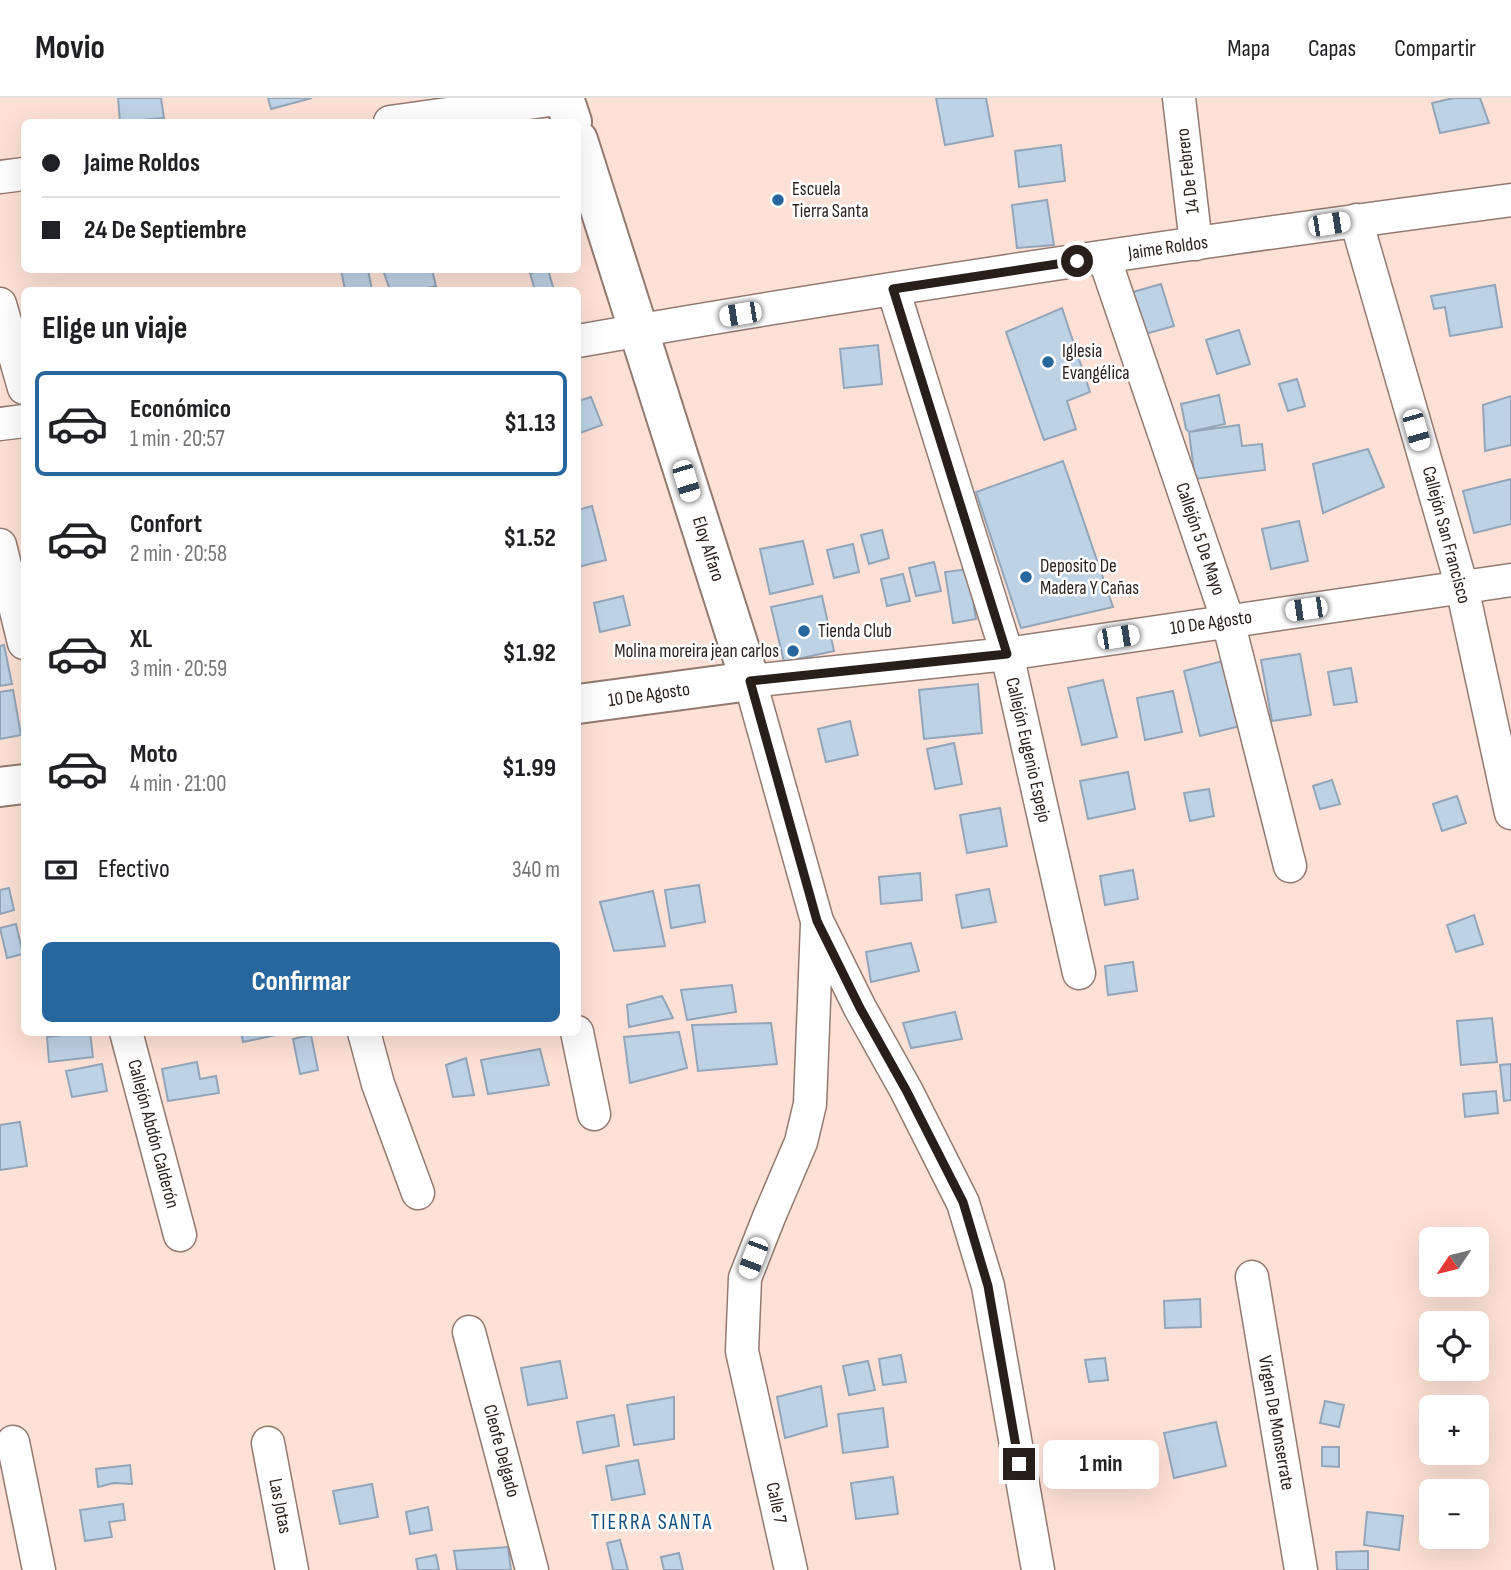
<!DOCTYPE html>
<html lang="es">
<head>
<meta charset="utf-8">
<style>
	body { margin:0; font-family:"Sofia Sans Condensed",sans-serif; background:#f2f2f2; color:#202124; height:100vh; display:flex; flex-direction:column; font-size:26px; white-space:nowrap }
	* { box-sizing:border-box; margin:0 }
	p { font-size:23px; color:#757577 }
	.icon { flex:none; width:38px; height:38px; fill:none; stroke:currentColor; stroke-width:2; stroke-linecap:round; stroke-linejoin:round }
	.map { position:relative; flex:1; overflow:hidden }
	.details { position:absolute; left:21px; top:189px; width:560px; height:749px; display:flex; flex-direction:column; background:#fff; border-radius:10px; box-shadow:0 7px 28px #0002 }
	.details>* { flex:none }
	.top-card { position:absolute; left:21px; top:21px; width:560px; height:154px; border-radius:10px; box-shadow:0 7px 28px #0002; display:grid; align-content:center; height:154px; padding:0 21px; background:#fff }
	.needle { width:46px; rotate:235deg }
	.buttons { position:absolute; left:1419px; top:1129px; display:grid; gap:14px }
	.buttons a { display:grid; place-items:center; width:70px; height:70px; border-radius:10px; background:#fff; box-shadow:0 7px 28px #0002; font-size:35px }
	.end { position:absolute; width:32px; height:32px; margin:-16px; border:9px solid #281e1a; background:#fff; box-shadow:0 0 0 4px #fff }
	.from { border-radius:50% }
	.bubble { position:absolute; height:49px; border-radius:10px; background:#fff; box-shadow:0 7px 28px #0002; font-size:23px; font-weight:700; line-height:49px; text-align:center }
	.car { position:absolute; width:21px; height:42px; margin:-21px -10px; border-radius:9px; box-shadow:0 0 5px 2px #0007; background:linear-gradient(#fff 24%,#345 0 40%,#fff 0 76%,#345 0 86%,#fff 0) }
	.top-card b { display:flex; align-items:center; gap:24px; height:66px; font-size:26px }
	.top-card b+b { border-top:2px solid #e0e0e0 }
	.top-card i { width:18px; height:18px; background:#202124 }
	ul { padding:0; list-style:none }
	li { display:flex; align-items:center; gap:21px; height:105px; margin:0 14px 10px; padding:0 7px; border:4px solid transparent; border-radius:10px }
	li div { flex:1 }
	li b { display:block; font-size:26px }
	li em { font-style:normal; font-weight:700 }
	li.current { border-color:#28679d }
	li>.icon { width:63px; height:63px; stroke-width:1.5 }
	h2 { padding:0 21px; font-size:32px; line-height:84px }
	.pay { display:flex; align-items:center; gap:18px; height:77px; padding:0 21px; font-size:26px }
	.pay p { margin-inline-start:auto }
	.cta { display:flex; gap:14px; margin-top:auto; padding:14px 21px }
	.cta a { flex:1; height:80px; border-radius:10px; background:#28679d; color:#fff; font-size:28px; font-weight:700; line-height:80px; text-align:center }
	header { display:flex; align-items:center; gap:42px; box-sizing:border-box; height:98px; padding:0 35px; background:#fff; border-bottom:2px solid #e0e0e0 }
	header strong { font-size:33px }
	nav { display:flex; gap:38px; margin-inline-start:auto; font-size:24px }
	.map>svg:first-child { display:block }
</style>
</head>
<body>
<header>
<strong>Movio</strong>
<nav><a>Mapa</a><a>Capas</a><a>Compartir</a></nav>
</header>
<div class="map">
<svg width="1511" height="1472" viewBox="0 0 1511 1472">
	<rect width="100%" height="100%" fill="#fde1d6"/>
	<path fill="#bed2e6" stroke="#93a5b8" stroke-width="2" d="M118 0H161L164 20 120 24Z
		M268 0H312L271 11Z
		M936 0H986L993 38 945 47Z
		M1454 0H1480L1489 25 1440 35 1432 5Z
		M1061 47 1065 83 1019 89 1015 53Z
		M1047 102 1054 147 1017 150 1012 107Z
		M341 172H368L372 192H345Z
		M383 172H432L436 188 419 192H390Z
		M548 172 554 192H535L530 175Z
		M1161 186 1174 228 1145 236 1133 194Z
		M1495 187 1502 229 1450 238 1445 209 1434 211 1431 198Z
		M1062 210 1090 294 1067 303 1076 331 1044 342 1006 234Z
		M1239 232 1250 266 1217 276 1206 242Z
		M878 247 882 286 844 290 840 251Z
		M1297 281 1305 308 1288 313 1279 286Z
		M1219 297 1225 326 1189 334 1186 331 1181 306Z
		M1511 298V347L1485 353 1483 307Z
		M591 299 602 327 580 335 578 327V303Z
		M1239 327 1242 348 1262 346 1265 372 1195 381 1189 334Z
		M1368 351 1384 389 1323 415 1313 366Z
		M1063 363 1113 509 1021 530 976 394Z
		M1511 381V426L1474 435 1463 393Z
		M592 408 606 462 578 469V412Z
		M1299 423 1308 463 1271 471 1262 431Z
		M882 432 889 460 869 466 861 437Z
		M803 443 813 486 770 496 760 451Z
		M853 446 859 474 834 480 827 452Z
		M934 464 941 493 916 498 909 470Z
		M968 471 976 521 953 525 945 474Z
		M903 476 910 503 887 508 881 481Z
		M623 498 630 527 600 534 594 505Z
		M822 498 834 553 784 564 771 509Z
		M4 547 12 586 0 588V548Z
		M1300 556 1311 617 1272 623 1261 562Z
		M1231 561 1248 626 1200 638 1184 573Z
		M1351 570 1357 604 1334 607 1328 574Z
		M1103 582 1117 639 1082 647 1068 590Z
		M978 586 982 635 924 641 919 592Z
		M13 592 21 637 0 641V594Z
		M1173 593 1182 634 1145 642 1137 600Z
		M850 623 858 657 826 664 818 631Z
		M954 645 962 686 935 691 927 651Z
		M1128 674 1135 711 1088 721 1080 683Z
		M1332 682 1340 706 1320 711 1313 688Z
		M1209 691 1214 718 1190 723 1184 695Z
		M1457 698 1466 725 1442 733 1433 706Z
		M1000 710 1007 748 967 755 960 717Z
		M1133 772 1138 801 1105 807 1100 778Z
		M920 775 922 802 881 806 879 779Z
		M699 787 705 824 671 830 665 792Z
		M9 790 14 812 0 816V792Z
		M989 791 996 824 962 830 956 797Z
		M653 793 665 848 614 853 600 804Z
		M1474 817 1483 846 1456 854 1447 827Z
		M16 826 23 856 7 860 0 830Z
		M911 845 919 873 871 884 866 854Z
		M1133 864 1137 893 1108 897 1105 868Z
		M732 887 736 914 687 922 681 892Z
		M662 898 673 920 629 929 627 907Z
		M955 914 962 941 911 950 903 925Z
		M1492 920 1497 964 1461 967 1457 923Z
		M771 925 777 966 698 973 692 927Z
		M90 934 93 959 49 964 47 939Z
		M241 934H290L243 944Z
		M679 934 687 970 630 985 624 939Z
		M311 937 318 972 300 976 293 941Z
		M540 951 549 987 488 996 481 962Z
		M466 960 474 997 453 999 446 967Z
		M197 964 200 981 216 978 219 995 168 1003 162 971Z
		M102 966 107 993 72 999 66 973Z
		M1511 966V1002L1504 1003 1500 967Z
		M1496 993 1498 1015 1465 1019 1463 996Z
		M20 1024 27 1068 0 1072V1027Z
		M1200 1201 1201 1229 1165 1230 1164 1203Z
		M901 1257 906 1284 883 1287 879 1261Z
		M1105 1260 1108 1282 1089 1284 1085 1262Z
		M560 1263 567 1300 528 1307 521 1270Z
		M868 1263 875 1292 849 1297 843 1268Z
		M821 1288 827 1328 785 1340 777 1299Z
		M674 1299V1341L634 1347 627 1307Z
		M1325 1303 1344 1307 1339 1329 1320 1325Z
		M883 1310 888 1349 843 1355 838 1316Z
		M614 1317 619 1348 583 1355 577 1324Z
		M1216 1324 1226 1368 1174 1380 1164 1335Z
		M1322 1349H1339V1369L1322 1368Z
		M638 1362 645 1396 612 1402 606 1368Z
		M130 1367 132 1386 114 1385 98 1389 96 1371Z
		M893 1379 898 1416 856 1421 851 1385Z
		M372 1386 378 1419 340 1426 333 1393Z
		M123 1406 125 1422 109 1424 112 1439 85 1443 80 1412Z
		M428 1409 432 1432 410 1436 406 1414Z
		M1367 1414 1403 1418 1399 1452 1364 1447Z
		M620 1442 628 1472H613L607 1445Z
		M508 1449 511 1472H457L454 1453Z
		M1368 1453V1472H1337L1336 1454Z
		M679 1455 683 1472H664L661 1459Z
		M436 1457 439 1472H418L416 1461Z"/>
	<g fill="none" stroke-linecap="round" stroke-linejoin="round">
		<g stroke="#937a70" stroke-width="35">
			<path id="street" d="M1179 0 1196 146
				M390 24 564 0
				M0 79 24 76
				M1356 122 1462 489 1511 715
				M1104 159 1228 523 1290 768
				M893 191 1007 556 1079 875
				M0 206 24 290
				M578 243C887 189 1199 143 1511 102
				M0 326 24 323
				M0 447 24 545
				M126 934 180 1137
				M364 934 378 986 418 1095
				M577 934 594 1016
				M1252 1179 1301 1472
				M469 1234 532 1472
				M13 1344 39 1472
				M268 1345 292 1472
				M791 1472 742 1253 745 1180 769 1119 801 1044 810 1006 817 826
				M1038 1472 988 1188 963 1105 906 992 860 910 817 823 750 583 1007 556 1511 482"/>
		</g>
		<g stroke="#937a70" stroke-width="42">
			<path id="secondary" d="M564 0 572 24
				M578 42 750 583 578 606
				M0 689 24 686"/>
		</g>
		<use href="#street" stroke="#fff" stroke-width="32"/>
		<use href="#secondary" stroke="#fff" stroke-width="38"/>
	</g>
	<g fill="none" stroke-linecap="round" stroke-linejoin="round">
		<path stroke="#281e1a" stroke-width="9" d="M1019 1366 988 1188 963 1104 906 992 860 910 817 823 750 583 1007 556 893 191 1077 163"/>
	</g>
	<g fill="#28679d" stroke="#fff" stroke-width="2.5">
		<circle cx="778" cy="102" r="7"/>
		<circle cx="1048" cy="264" r="7"/>
		<circle cx="1026" cy="479" r="7"/>
		<circle cx="804" cy="533" r="7"/>
		<circle cx="793" cy="553" r="7"/>
	</g>
	<g text-anchor="middle" dominant-baseline="central" stroke-width="5" stroke-linejoin="round" paint-order="stroke">
		<g font-size="19" fill="#281e1a" stroke="#fff">
			<text transform="translate(1188 73) rotate(-97)">14 De Febrero</text>
			<text transform="translate(1168 150) rotate(-8)">Jaime Roldos</text>
			<text transform="translate(1446 437) rotate(75)">Callejón San Francisco</text>
			<text transform="translate(1200 441) rotate(71)">Callejón 5 De Mayo</text>
			<text transform="translate(708 451) rotate(72)">Eloy Alfaro</text>
			<text transform="translate(1211 525) rotate(-8)">10 De Agosto</text>
			<text transform="translate(649 597) rotate(-8)">10 De Agosto</text>
			<text transform="translate(1028 652) rotate(77)">Callejón Eugenio Espejo</text>
			<text transform="translate(153 1036) rotate(75)">Callejón Abdón Calderón</text>
			<text transform="translate(1276 1325) rotate(80)">Virgen De Monserrate</text>
			<text transform="translate(501 1353) rotate(75)">Cleofe Delgado</text>
			<text transform="translate(776 1405) rotate(78)">Calle 7</text>
			<text transform="translate(280 1408) rotate(79)">Las Jotas</text>
		</g>
		<g font-size="19" fill="#281e1a" stroke="#fff" text-anchor="start">
			<text x="792" y="91">Escuela<tspan x="792" dy="22">Tierra Santa</tspan></text>
			<text x="1062" y="253">Iglesia<tspan x="1062" dy="22">Evangélica</tspan></text>
			<text x="1040" y="468">Deposito De<tspan x="1040" dy="22">Madera Y Cañas</tspan></text>
			<text x="818" y="533">Tienda Club</text>
			<text x="779" y="553" text-anchor="end">Molina moreira jean carlos</text>
		</g>
		<g font-size="21" letter-spacing="2" fill="#124e7e" stroke="#fff">
			<text x="652" y="1424">TIERRA SANTA</text>
		</g>
	</g>
</svg>
<div class="buttons">
<a><svg class="needle" viewBox="-14 -14 28 28"><path d="M0-13l5 13h-10z" fill="#e53935"/><path d="M0 13l5-13h-10z" fill="#757577"/></svg></a>
<a><svg class="icon" aria-label="locate" viewBox="0 0 24 24"><circle cx="12" cy="12" r="6"/><path d="M12 2v4M12 18v4M2 12h4M18 12h4"/></svg></a>
<a>+</a>
<a>−</a>
</div>
<i class="end from" style="left:1077px;top:163px"></i>
<i class="end" style="left:1019px;top:1366px"></i>
<div class="bubble" style="left:1043px;top:1342px;width:116px">1 min</div>
<i class="car" style="left:1329px;top:126px;rotate:81deg"></i>
<i class="car" style="left:740px;top:216px;rotate:261deg"></i>
<i class="car" style="left:1416px;top:332px;rotate:164deg"></i>
<i class="car" style="left:686px;top:383px;rotate:163deg"></i>
<i class="car" style="left:1306px;top:511px;rotate:262deg"></i>
<i class="car" style="left:1118px;top:539px;rotate:81deg"></i>
<i class="car" style="left:753px;top:1160px;rotate:201deg"></i>
<div class="top-card">
<b><i class="from"></i>Jaime Roldos</b>
<b><i></i>24 De Septiembre</b>
</div>
<section class="details">
<h2>Elige un viaje</h2>
<ul>
<li class="current"><svg class="icon" aria-label="car" viewBox="0 0 24 24"><path d="M5 17H2v-5l4-1 3-4h7l3 4 3 1v5h-3M9 17h6M6 11h13"/><circle cx="7" cy="17" r="2"/><circle cx="17" cy="17" r="2"/></svg><div><b>Económico</b><p>1 min · 20:57</p></div><em>$1.13</em></li>
<li><svg class="icon" aria-label="car" viewBox="0 0 24 24"><path d="M5 17H2v-5l4-1 3-4h7l3 4 3 1v5h-3M9 17h6M6 11h13"/><circle cx="7" cy="17" r="2"/><circle cx="17" cy="17" r="2"/></svg><div><b>Confort</b><p>2 min · 20:58</p></div><em>$1.52</em></li>
<li><svg class="icon" aria-label="car" viewBox="0 0 24 24"><path d="M5 17H2v-5l4-1 3-4h7l3 4 3 1v5h-3M9 17h6M6 11h13"/><circle cx="7" cy="17" r="2"/><circle cx="17" cy="17" r="2"/></svg><div><b>XL</b><p>3 min · 20:59</p></div><em>$1.92</em></li>
<li><svg class="icon" aria-label="car" viewBox="0 0 24 24"><path d="M5 17H2v-5l4-1 3-4h7l3 4 3 1v5h-3M9 17h6M6 11h13"/><circle cx="7" cy="17" r="2"/><circle cx="17" cy="17" r="2"/></svg><div><b>Moto</b><p>4 min · 21:00</p></div><em>$1.99</em></li>
</ul>
<div class="pay"><svg class="icon" aria-label="cash" viewBox="0 0 24 24"><path d="M3 7h18v10H3z"/><circle cx="12" cy="12" r="2"/></svg>Efectivo<p>340 m</p></div>
<div class="cta"><a>Confirmar</a></div>
</section>
</div>
</body>
</html>
